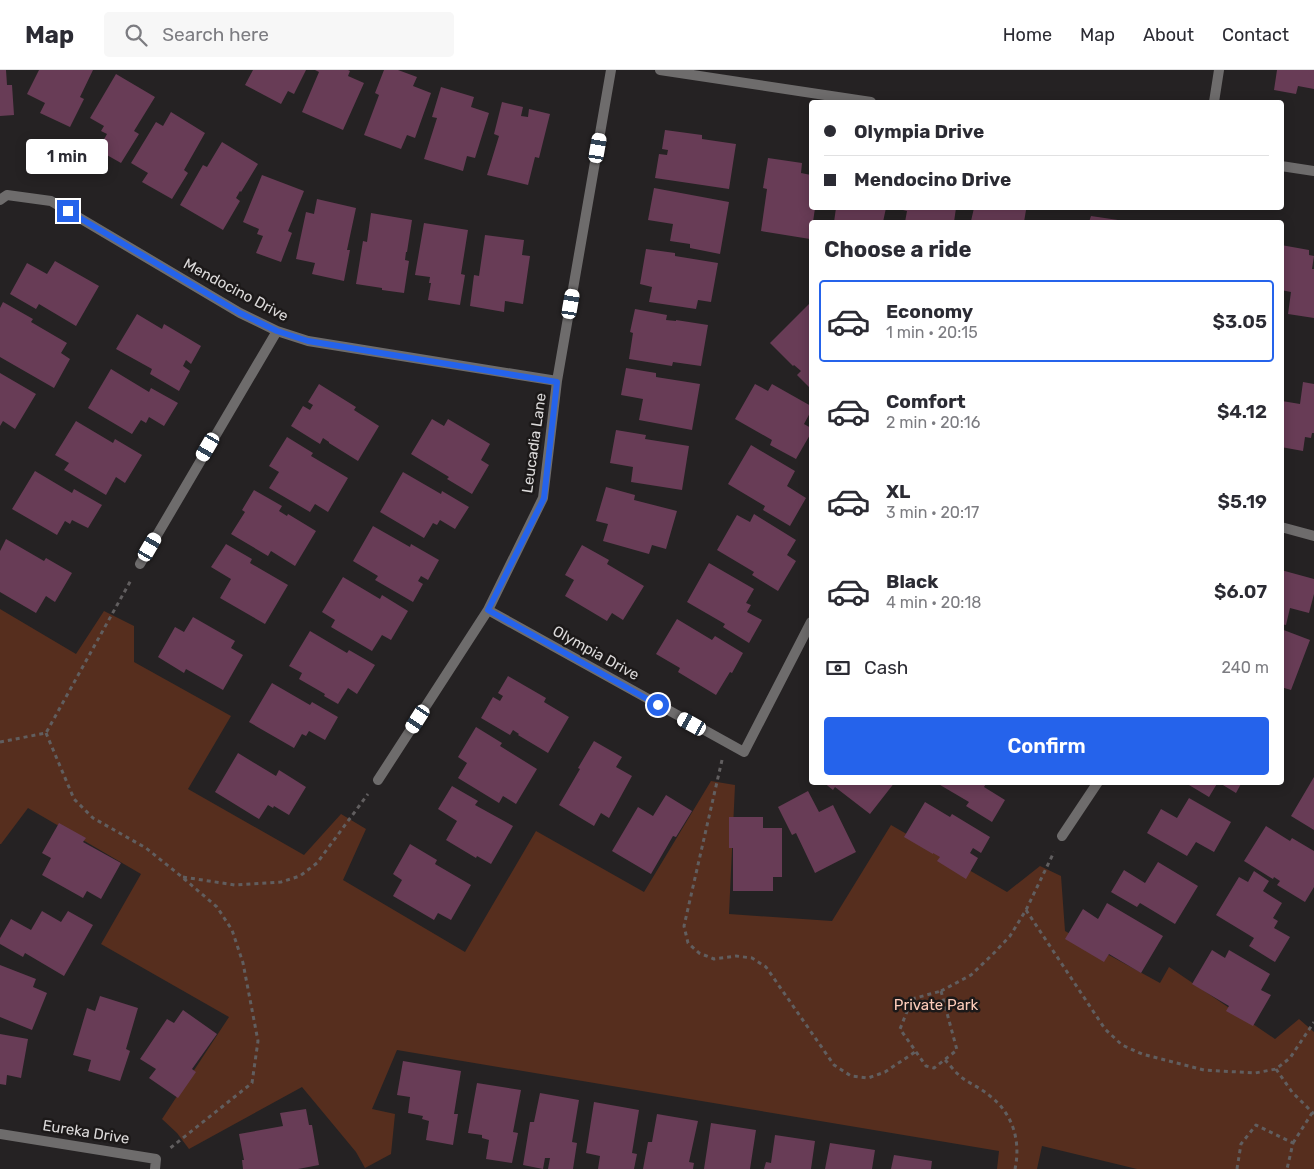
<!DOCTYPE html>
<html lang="en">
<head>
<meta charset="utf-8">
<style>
	body { margin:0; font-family:Rubik,sans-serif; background:#f7f7f7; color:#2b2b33; height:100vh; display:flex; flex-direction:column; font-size:19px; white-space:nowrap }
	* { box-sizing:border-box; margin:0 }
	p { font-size:16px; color:#7c7c81 }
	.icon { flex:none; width:28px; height:28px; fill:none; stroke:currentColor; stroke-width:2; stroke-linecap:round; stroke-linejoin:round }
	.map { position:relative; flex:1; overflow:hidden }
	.side { position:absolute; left:809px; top:150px; width:475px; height:565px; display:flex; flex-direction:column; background:#fff; border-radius:5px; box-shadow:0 2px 12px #0003 }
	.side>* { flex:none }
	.top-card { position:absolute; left:809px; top:30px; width:475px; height:110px; border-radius:5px; box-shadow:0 2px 12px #0003; display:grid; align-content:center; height:110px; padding:0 15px; background:#fff }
	.end { position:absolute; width:22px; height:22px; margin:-11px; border:6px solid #2563eb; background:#fff; box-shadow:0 0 0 2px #fff }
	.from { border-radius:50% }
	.bubble { position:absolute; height:35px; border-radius:5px; background:#fff; box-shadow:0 2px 12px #0003; font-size:16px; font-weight:600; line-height:35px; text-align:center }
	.car { position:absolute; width:15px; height:30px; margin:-15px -8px; border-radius:6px; box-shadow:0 0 4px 1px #0007; background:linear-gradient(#fff 24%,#345 0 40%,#fff 0 76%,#345 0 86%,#fff 0) }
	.top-card b { display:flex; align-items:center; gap:18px; height:48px; font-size:19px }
	.top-card b+b { border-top:1px solid #e1e1e2 }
	.top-card i { width:12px; height:12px; background:#2b2b33 }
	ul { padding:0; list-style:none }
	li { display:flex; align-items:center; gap:15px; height:82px; margin:0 10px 8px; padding:0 5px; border:2px solid transparent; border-radius:5px }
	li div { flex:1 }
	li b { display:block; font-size:19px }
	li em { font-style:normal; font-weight:600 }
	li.on { border-color:#2563eb }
	li>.icon { width:45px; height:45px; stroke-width:1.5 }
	h2 { padding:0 15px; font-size:22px; line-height:60px }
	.pay { display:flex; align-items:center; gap:12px; height:55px; padding:0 15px; font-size:19px }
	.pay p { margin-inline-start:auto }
	.action { display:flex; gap:10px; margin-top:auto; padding:10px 15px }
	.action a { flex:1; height:58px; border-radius:5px; background:#2563eb; color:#fff; font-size:20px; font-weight:600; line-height:58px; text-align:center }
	header { display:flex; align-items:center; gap:30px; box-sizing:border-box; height:70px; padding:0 25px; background:#fff; border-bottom:1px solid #e1e1e2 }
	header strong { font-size:24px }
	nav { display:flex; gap:28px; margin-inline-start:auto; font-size:18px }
	.search { width:350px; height:45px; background:#f7f7f7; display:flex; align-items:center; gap:12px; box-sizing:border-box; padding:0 18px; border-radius:5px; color:#7c7c81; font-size:19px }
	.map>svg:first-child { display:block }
</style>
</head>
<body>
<header>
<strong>Map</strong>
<div class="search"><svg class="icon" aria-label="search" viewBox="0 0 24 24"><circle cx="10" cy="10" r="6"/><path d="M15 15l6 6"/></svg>Search here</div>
<nav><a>Home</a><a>Map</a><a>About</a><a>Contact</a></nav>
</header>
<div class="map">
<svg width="1314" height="1099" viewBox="0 0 1314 1099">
	<rect width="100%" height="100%" fill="#252223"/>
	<path fill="#562e1e" d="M0 539 76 584 104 541 134 556V592L231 646 188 719 304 785 341 744 366 759 343 810 465 882 536 761 644 822 711 711 735 715 729 844 832 851 891 755 1007 822 1040 796 1061 806 1065 861 1160 913 1169 897 1275 969 1299 949 1314 962V1099H1137L1042 1076 1037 1099H997L999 1081 397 980 372 1039 395 1044 391 1084 365 1098 356 1082 302 1017 189 1079 177 1063 162 1049 229 947 101 874 141 804 28 738 1 774H0Z"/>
	<path fill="#683c56" d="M0 0H6L7 15H12L14 45 0 46Z
		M39 0H93L80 27 84 29 70 57 40 43 45 33 27 24Z
		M253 0H306L294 24 288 21 281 34 245 15Z
		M315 0H348L350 1 348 6 364 13 343 60 302 42 319 2Z
		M384 0H398L417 7 413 16 431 23 415 68 407 65 401 79 364 65 379 25 375 23Z
		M1277 0H1314V19L1298 16 1296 24 1274 20Z
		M116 4 155 27 134 61 139 64 121 93 98 80 107 64 101 61 104 56 90 48Z
		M441 17 474 27 471 37 489 43 475 88 467 86 463 101 424 89 437 48 432 47Z
		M502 32 523 37 521 46 528 47 529 39 550 44 539 88 535 87 528 115 487 105 499 66 494 64Z
		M171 42 205 63 184 100 188 103 172 129 142 112 148 103 131 93 156 52 163 56Z
		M665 60 702 65V69L736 74 729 119 655 108 659 84 667 85 668 80 662 79Z
		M222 72 258 94 241 122 240 121 236 128 240 131 223 160 180 135 203 95 207 97Z
		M768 88 802 93 801 103 811 105V138H815L813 152H811L810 169 761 161 767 119 763 118Z
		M262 105 304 121 288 161 292 163 281 192 256 183 263 166 257 164 259 159 243 152Z
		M654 118 729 132 720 184 690 178V174L670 171 673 154 648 150Z
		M317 129 356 138 347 180H350L344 211 312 204 315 193 296 189 306 142 314 144Z
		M836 138H886L883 152H834Z
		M903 138H956L954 152H905L907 141 903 140Z
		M974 138H1008L1026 140 1024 152H975L971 151Z
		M371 143 412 150 407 182H406L405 190 409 191 404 223 382 220V218L356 214 363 171 367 172Z
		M1091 146 1118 150V152H1089Z
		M424 153 468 160 461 204 465 205 460 235 428 230 431 213H429L430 207 415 205Z
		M485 165 524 170 522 185 530 186 523 234 505 231 504 242 470 236 474 205 479 206Z
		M1281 175 1309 180V185L1314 186 1312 199H1314V248L1288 244 1291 222 1281 220Z
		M646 179 675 183V186L718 193 711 232 698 230 696 239 649 232 652 217 640 214Z
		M55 191 99 216 76 256 39 234 36 239 10 224 27 193 47 204Z
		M3 232 33 249 31 252 67 273 61 283 70 289 54 318 0 287V238Z
		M811 232V319L797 305 801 301 794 295 793 296 770 273Z
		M635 239 667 245 666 250 676 251V250L708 255 701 296 673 292 672 296 629 289 633 263 630 262Z
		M137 244 162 259 164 254 201 276 191 294 186 290 183 296 190 301 179 321 150 304 152 299 116 279Z
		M626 298 656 303V307L700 314 692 360 639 350 643 329 621 325Z
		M111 299 149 322 151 318 178 333 164 356 149 347 146 353 141 350 132 364 88 338Z
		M0 303 36 324 15 359 3 351 0 356Z
		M1303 312 1314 314V363H1312L1311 368 1305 367 1303 381 1281 377 1282 331 1300 334Z
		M319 314 356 337 354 340 379 356 358 391 329 373V372L323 368 320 374 291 356 303 336 310 340 313 335 308 332Z
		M755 314 768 321 772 314 811 336V341L804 354 811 358V363L796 389 770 375 772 370 735 349Z
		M432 349 444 356 448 349 490 374 481 390 489 395 472 424 447 409 449 407 411 384Z
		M76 351 113 373 115 369 142 385 125 413 116 407 106 425 64 400 69 393 55 385Z
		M616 360 646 365 645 369 689 376 682 420 631 412 633 397 610 393Z
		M287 367 313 383 311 386 348 408 328 442 315 434 310 442 269 418 279 402 269 396Z
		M751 375 795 401 787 416 806 428 790 456 763 440 765 436 728 414Z
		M35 401 72 423 74 419 102 435 88 458 72 450 70 454 65 451 57 465 12 439Z
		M403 402 441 424 442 421 469 437 455 459 440 450 437 455 433 453 424 468 380 442Z
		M606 417 635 425 634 430 677 441 666 479 652 475 649 484 603 471 608 454 596 451Z
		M254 420 282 436 279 441 287 446 288 444 316 461 295 496 271 481 268 486 231 464 245 442 242 440Z
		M754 444 796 470 787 485 796 491 778 521 752 505 754 502 717 480 737 445 750 452Z
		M373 456 410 477 411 474 439 490 428 510 421 506 418 511 423 514 413 532 375 510 378 506 353 491Z
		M6 469 44 491 46 488 72 503 55 532 46 526 36 543 0 522V481Z
		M226 474 252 489 250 493 288 515 265 554 220 528 231 509 211 497Z
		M582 475 609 490 607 494 644 516 623 550 612 543 607 551 565 526 574 510 565 505Z
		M709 493 754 519 746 533 751 535 747 542 762 550 749 573 723 557 725 554 687 532Z
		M1281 500 1314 509V524L1309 543 1290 538 1286 555 1281 554Z
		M343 507 380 529 382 525 408 541 391 570 382 565 372 581 331 557 335 550 322 542Z
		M193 547 235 571 231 578 243 585 223 620 186 599 184 603 158 587 175 557 184 562Z
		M677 549 712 570 715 566 743 583 732 603 730 602 716 625 678 602 680 598 656 584Z
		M1281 559 1310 570 1291 620 1281 617Z
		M310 561 347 583 349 580 375 595 357 624 348 618 338 634 324 626 325 624 299 609 302 603 289 596Z
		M508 606 546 628 544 632 569 647 548 683 518 665 519 664 513 660 510 665 481 648 493 627 500 631 503 626 498 623Z
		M272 613 310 635 312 632 338 647 325 670 309 661 306 666 302 664 294 678 249 652Z
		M476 657 502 673 500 676 537 699 516 734 503 726 499 733 458 708 467 693 458 687Z
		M594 671 622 687 616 697 632 706 609 748 601 743 594 756 559 735 580 699 578 698Z
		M238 683 276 706 279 700 306 717 289 745 274 736 273 738 268 735 259 749 215 722Z
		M1314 707V760L1291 746Z
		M823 712H895L870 744 835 717 833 720Z
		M935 712H987L984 717 1005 730 992 752 966 736 969 732Z
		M1184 712H1218L1209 727Z
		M1218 712H1242L1236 723Z
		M452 716 478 731 475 735 513 756 491 794 477 786 476 788 446 770 457 751 438 739Z
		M808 721 819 742 833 735 856 782 815 803 796 763 792 765 778 737Z
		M666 725 692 741 676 767 673 766 651 804 612 781 638 737 653 746Z
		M1189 728 1231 752 1214 782 1196 772 1187 786 1147 763 1161 739 1177 748Z
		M925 732 950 747 952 744 990 767 981 783 973 778 970 783 978 788 966 809 937 791 940 787 933 783V784L904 767Z
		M729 747H763V758H782V807H773V821H733V778H729Z
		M59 753 86 768 83 772 121 793 101 829 87 821 83 828 42 805 51 788 42 783Z
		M1266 756 1290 771 1292 768 1314 781V817L1305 832 1277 815 1280 811 1274 807 1273 809 1244 791Z
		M410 774 437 790 435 794 471 815 451 850 438 843 434 850 393 826 402 810 393 804Z
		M1158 792 1198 816 1175 854 1140 833 1137 837 1111 822 1124 800 1145 813Z
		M1254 801 1269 811 1263 821 1282 833 1273 848 1278 851 1274 858 1290 867 1275 892 1249 876 1254 868 1216 845 1239 807 1248 812Z
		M1107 833 1163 866 1141 903 1109 884 1104 892 1065 869 1083 839 1098 849Z
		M42 841 61 852 68 841 93 855 64 906 25 883 23 887 0 874V868L11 849 31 860Z
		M1212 880 1225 888 1229 880 1270 904 1261 920 1271 925 1253 956 1226 941 1229 936 1192 914Z
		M0 895 36 909 33 917 47 923 32 960 0 947Z
		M100 926 138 938 126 979 130 981 120 1011 88 1001 91 990 73 985 87 938 95 941Z
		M183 940 217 964 192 999 196 1002 178 1028 149 1008 156 999 140 989 167 949 174 953Z
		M0 964 28 969 21 1008 7 1005 6 1015 0 1014Z
		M403 991 461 1001 454 1044H458L453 1075 426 1070 429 1051 422 1049 423 1046 408 1043 410 1027 397 1025Z
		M477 1013 521 1020 513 1062 518 1063 512 1093 486 1089 489 1070 482 1068V1065L468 1063Z
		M540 1023 579 1030 572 1072 577 1073 573 1099H548L550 1088H545L543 1099 523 1095 530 1052H534Z
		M594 1032 639 1040 632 1083 637 1084 634 1099H598L600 1086 586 1083Z
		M306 1039 309 1055H312L319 1095 298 1099H243L242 1090H244L239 1064 283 1056 280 1043Z
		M657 1044 698 1051 689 1092 694 1093 693 1099H643L648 1072H652Z
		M711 1053 756 1060 750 1099H704Z
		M775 1065 815 1071 811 1099H764L766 1092 771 1093Z
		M830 1073 875 1080 872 1099H825Z
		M894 1085 932 1091 931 1099H891Z"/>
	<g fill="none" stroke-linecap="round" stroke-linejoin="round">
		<path stroke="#615e5f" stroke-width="3" stroke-dasharray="4 4" stroke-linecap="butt" d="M46 663 74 729 93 748 146 778 182 807 217 837 232 860 243 893 258 971 252 1013 169 1079
			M0 672 46 663 131 510
			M722 690 684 856 688 873 699 883 714 889 736 886 752 888 766 897 834 995 851 1006 868 1008 885 1002 915 982
			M183 807 235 815 281 812 300 806 317 793 368 724
			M1026 840 1105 959 1122 975 1142 984 1204 1000 1255 1003 1276 999 1290 988 1314 952
			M941 921 957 980 934 998 926 996 900 959 912 929Z
			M941 921 971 905 994 883 1010 866 1026 840 1054 782
			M945 990C950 995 955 1002 961 1007 970 1014 981 1018 990 1026 1013 1044 1021 1071 1015 1099
			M1276 999 1292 1022 1314 1044
			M1293 1073 1312 1043
			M1237 1099 1241 1074 1256 1055 1293 1073 1287 1099"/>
		<path stroke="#6e6c6c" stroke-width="10" d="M660 0 871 32
			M1214 32 1219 0
			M1281 96 1314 101
			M0 130 7 125 51 131 240 243 277 261 308 271 557 311
			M1281 457 1314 466
			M140 494 277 261
			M488 540 744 682 811 552
			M378 710 488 540 543 428 557 311 611 0
			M1062 766 1098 712
			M0 1064 156 1089 155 1099"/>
	</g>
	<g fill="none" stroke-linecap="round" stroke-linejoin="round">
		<path stroke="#2563eb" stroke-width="6" d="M68 141 240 243 277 261 308 271 557 312 544 428 488 540 658 635"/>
	</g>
	<g text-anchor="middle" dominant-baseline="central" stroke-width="5" stroke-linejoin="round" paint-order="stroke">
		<g font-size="15" fill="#dcdada" stroke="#1c1919">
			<text transform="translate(236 220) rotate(28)">Mendocino Drive</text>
			<text transform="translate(534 373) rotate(-82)">Leucadia Lane</text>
			<text transform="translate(596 583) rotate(29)">Olympia Drive</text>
			<text transform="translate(86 1062) rotate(9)">Eureka Drive</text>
		</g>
		<g font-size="15" fill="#fdccba" stroke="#1c1919">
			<text x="936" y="935">Private Park</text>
		</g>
	</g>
</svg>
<i class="end from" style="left:658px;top:635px"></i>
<i class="end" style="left:68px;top:141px"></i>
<div class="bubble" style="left:26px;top:69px;width:82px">1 min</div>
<i class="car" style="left:598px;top:78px;rotate:10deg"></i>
<i class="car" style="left:571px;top:234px;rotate:10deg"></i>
<i class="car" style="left:208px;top:377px;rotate:210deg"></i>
<i class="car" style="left:150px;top:477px;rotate:30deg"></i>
<i class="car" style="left:418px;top:649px;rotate:213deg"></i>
<i class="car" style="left:692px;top:654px;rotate:299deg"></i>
<div class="top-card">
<b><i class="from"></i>Olympia Drive</b>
<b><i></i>Mendocino Drive</b>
</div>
<section class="side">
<h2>Choose a ride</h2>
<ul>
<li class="on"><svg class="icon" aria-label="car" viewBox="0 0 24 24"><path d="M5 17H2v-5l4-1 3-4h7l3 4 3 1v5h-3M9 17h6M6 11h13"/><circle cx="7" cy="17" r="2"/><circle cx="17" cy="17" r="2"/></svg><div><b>Economy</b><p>1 min · 20:15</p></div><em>$3.05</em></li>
<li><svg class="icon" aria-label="car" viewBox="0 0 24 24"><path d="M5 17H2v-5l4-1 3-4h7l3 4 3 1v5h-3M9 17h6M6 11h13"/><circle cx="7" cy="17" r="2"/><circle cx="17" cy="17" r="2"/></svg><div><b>Comfort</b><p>2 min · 20:16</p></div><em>$4.12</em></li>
<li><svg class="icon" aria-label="car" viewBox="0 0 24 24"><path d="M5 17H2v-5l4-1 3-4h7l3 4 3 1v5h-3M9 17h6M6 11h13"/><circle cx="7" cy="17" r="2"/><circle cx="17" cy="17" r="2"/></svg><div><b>XL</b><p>3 min · 20:17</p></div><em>$5.19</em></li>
<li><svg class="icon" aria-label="car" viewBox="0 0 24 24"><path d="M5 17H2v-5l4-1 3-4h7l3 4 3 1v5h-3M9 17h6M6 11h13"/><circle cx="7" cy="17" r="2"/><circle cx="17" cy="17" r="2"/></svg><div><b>Black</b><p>4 min · 20:18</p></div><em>$6.07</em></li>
</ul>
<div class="pay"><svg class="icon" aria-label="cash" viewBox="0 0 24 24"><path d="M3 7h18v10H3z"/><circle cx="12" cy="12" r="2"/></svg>Cash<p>240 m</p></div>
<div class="action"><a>Confirm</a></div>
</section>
</div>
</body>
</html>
